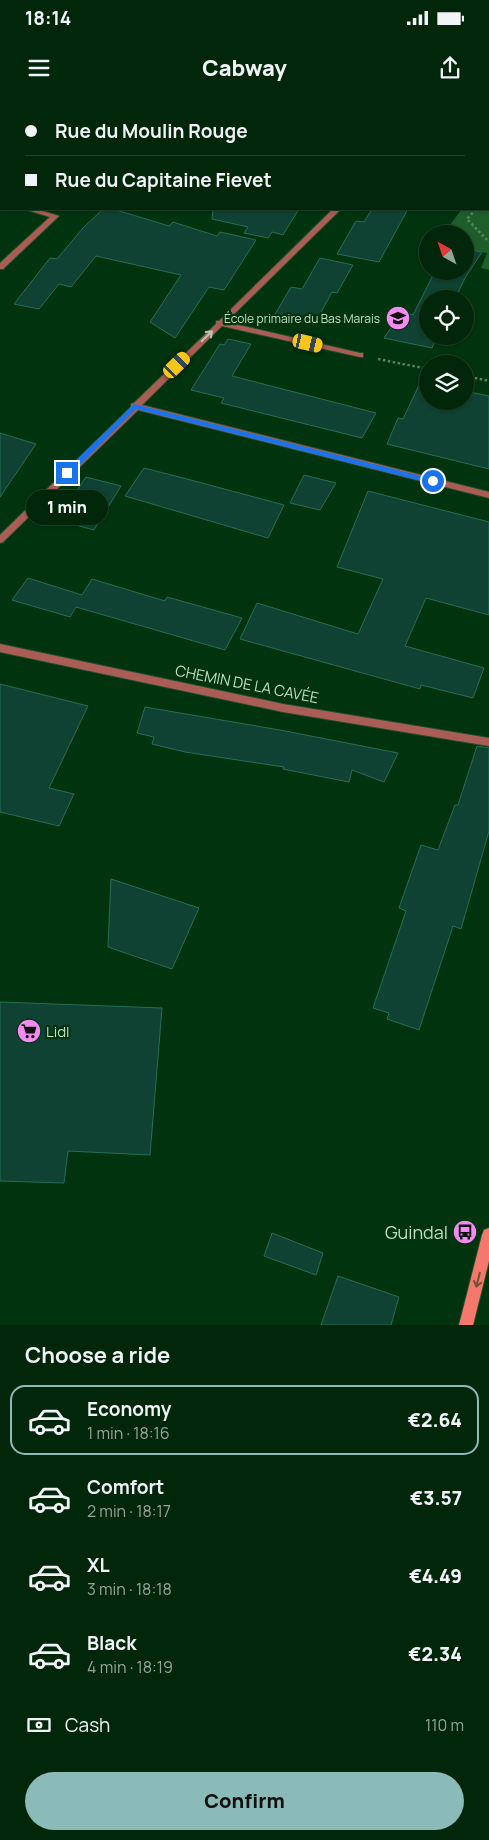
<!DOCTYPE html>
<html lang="en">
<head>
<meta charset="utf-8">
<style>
	body { margin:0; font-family:Manrope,sans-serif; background:#0f3218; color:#f1f3f6; height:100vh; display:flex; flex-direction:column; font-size:19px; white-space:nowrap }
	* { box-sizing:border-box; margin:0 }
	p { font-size:16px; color:#96a59c }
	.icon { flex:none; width:28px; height:28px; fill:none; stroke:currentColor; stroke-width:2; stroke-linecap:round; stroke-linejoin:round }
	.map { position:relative; height:1225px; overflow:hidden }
	.details { display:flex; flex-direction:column; background:#01260a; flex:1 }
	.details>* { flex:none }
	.top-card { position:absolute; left:0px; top:0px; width:490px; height:110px; box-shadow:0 1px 4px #0004,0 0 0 1px #23432b; display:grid; align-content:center; height:110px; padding:0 25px; background:#01260a }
	.needle { width:32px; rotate:320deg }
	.fabs { position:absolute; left:419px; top:125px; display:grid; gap:10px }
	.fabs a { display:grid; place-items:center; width:55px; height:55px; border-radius:50%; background:#01260a; box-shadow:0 1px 4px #0004,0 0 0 1px #23432b; font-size:25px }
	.end { position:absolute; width:22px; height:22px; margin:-11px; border:6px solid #1a73e8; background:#fff; box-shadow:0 0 0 2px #fff }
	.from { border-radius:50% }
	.bubble { position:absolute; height:35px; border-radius:18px; background:#01260a; box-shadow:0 1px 4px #0004,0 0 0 1px #23432b; font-size:16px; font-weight:800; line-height:35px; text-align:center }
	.car { position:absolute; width:15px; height:30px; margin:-15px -8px; border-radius:6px; box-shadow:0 0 4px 1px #0007; background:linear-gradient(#f5c518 24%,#345 0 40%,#f5c518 0 76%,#345 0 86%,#f5c518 0) }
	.top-card b { display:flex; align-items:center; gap:18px; height:48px; font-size:19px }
	.top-card b+b { border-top:1px solid #23432b }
	.top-card i { width:12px; height:12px; background:#f1f3f6 }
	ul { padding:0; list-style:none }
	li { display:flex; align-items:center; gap:15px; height:70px; margin:0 10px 8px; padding:0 15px; border:2px solid transparent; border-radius:15px }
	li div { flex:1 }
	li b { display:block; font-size:19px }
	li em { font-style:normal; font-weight:800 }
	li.selected { border-color:#8bbbb9 }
	li>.icon { width:45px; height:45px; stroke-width:1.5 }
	h2 { padding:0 25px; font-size:22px; line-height:60px }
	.pay { display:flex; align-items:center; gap:12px; height:55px; padding:0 25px; font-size:19px }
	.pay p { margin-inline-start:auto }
	.button { display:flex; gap:10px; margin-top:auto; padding:10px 25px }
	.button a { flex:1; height:58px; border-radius:30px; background:#8bbbb9; color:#111; font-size:20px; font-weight:800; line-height:58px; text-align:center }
	.status { display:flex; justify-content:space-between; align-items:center; height:35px; padding:0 25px; background:#01260a; direction:ltr }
	.status svg { height:14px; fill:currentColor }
	header { display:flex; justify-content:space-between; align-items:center; height:65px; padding:0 25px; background:#01260a; font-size:22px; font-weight:800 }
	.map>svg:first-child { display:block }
</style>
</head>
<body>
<div class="status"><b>18:14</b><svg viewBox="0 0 49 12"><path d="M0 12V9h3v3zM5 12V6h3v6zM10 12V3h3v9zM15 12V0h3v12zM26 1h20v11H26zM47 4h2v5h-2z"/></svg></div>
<header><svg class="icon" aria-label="menu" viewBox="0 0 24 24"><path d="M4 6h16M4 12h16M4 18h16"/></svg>Cabway<svg class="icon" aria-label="share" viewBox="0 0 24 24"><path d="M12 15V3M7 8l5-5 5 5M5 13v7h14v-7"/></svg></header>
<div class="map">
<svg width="489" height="1225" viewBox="0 0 489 1225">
	<rect width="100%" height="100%" fill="#01330e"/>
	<path fill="#1d5e2b" d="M0 0H301L1 1V67Z
		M489 74V170L481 168 487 153 465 149V134H443L462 109H489Z"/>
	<path fill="#0f4232" stroke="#276e56" d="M103 109H113L169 126 173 122 217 136 220 132 256 140 224 190 209 187 175 238 150 222 181 175 96 156 71 187 59 184 39 209 14 204 50 158 57 159 83 128Z
		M213 109H299L283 135 272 132 268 138 244 133 248 127 212 119Z
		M372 109H408L379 162 337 154 356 121 364 122Z
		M465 149 482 152 465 178 455 199H428V236H437L432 248 384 238 402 212 413 215 435 171H465Z
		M320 158 353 165 337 193 332 192 314 225 274 216 291 187 302 189Z
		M228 239 251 244 232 276 376 313 362 338 221 303 224 298 191 290 220 244 224 245Z
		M421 281 428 282V301H465V291L489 296V369L387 344 398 318 403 319Z
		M0 333 36 344 0 397Z
		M144 368 187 379 284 405 268 438 125 396Z
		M304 375 336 383 320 410 290 403Z
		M86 377 121 386 94 430 57 420Z
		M368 391 489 422V515L426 498 405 546 484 568 473 598 421 585 420 589 240 539 257 503 358 534 383 479 337 467Z
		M28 478 82 495 92 479 165 501 167 497 242 518 225 550 76 507 70 517 12 500Z
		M0 584 88 606 49 688 74 694 59 726 0 712Z
		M145 607 280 630 398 653 384 682 352 670 349 682 283 669 284 667 185 652 152 644 154 637 137 633Z
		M477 646 489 648V731L461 829 453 826 419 930 387 919 389 913 373 908 406 811 399 808 421 745 438 750 455 705H458Z
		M111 779 199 808 172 869 108 847Z
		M0 902 162 908 150 1055 68 1051 64 1083 0 1081Z
		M272 1133 323 1153 316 1175 264 1156Z
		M338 1176 399 1197 391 1225H321Z"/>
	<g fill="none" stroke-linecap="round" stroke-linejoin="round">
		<g stroke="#204f2b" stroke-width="2">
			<path id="minor" d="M418 0H424V1H418Z
				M0 105H1L2 109 0 110Z
				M26 109H36L59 116 3 169H0V163L50 117 27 110Z
				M333 109H341L226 222 360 253H363V257H360L222 226 142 305 489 392V398L138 310 3 442 0 443V435L131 307V304L134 303 216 224V221H219Z
				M0 544 283 604 489 638V646L283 612 0 552Z"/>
		</g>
		<g stroke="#204f2b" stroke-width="2">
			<path id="secondary" d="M489 1128V1161L473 1225H459L482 1135 484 1130Z"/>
		</g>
		<path stroke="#598261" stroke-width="2.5" stroke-dasharray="2.5 2.5" stroke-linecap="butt" d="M476 109 467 119 489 142
			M378 259 428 269
			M465 276 489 281"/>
		<use href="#minor" fill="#aa5d55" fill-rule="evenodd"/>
		<use href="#secondary" fill="#f4786c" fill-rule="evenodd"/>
	</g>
	<defs><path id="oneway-shaft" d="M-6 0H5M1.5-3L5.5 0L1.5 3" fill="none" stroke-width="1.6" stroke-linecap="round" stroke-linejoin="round" transform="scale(1.25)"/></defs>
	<use stroke="#bcc5ad" href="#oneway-shaft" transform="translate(207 236) rotate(-44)"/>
	<use stroke="#6e5238" href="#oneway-shaft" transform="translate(478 1180) rotate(104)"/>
	<path fill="#1a73e8" d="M134 304 433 379 437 381 433 384 136 309 70 375H65V371Z"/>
	<defs>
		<g id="school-disc" transform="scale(1.25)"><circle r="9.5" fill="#f38af2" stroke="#01330e"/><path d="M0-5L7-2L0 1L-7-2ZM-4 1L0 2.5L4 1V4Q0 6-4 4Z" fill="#111"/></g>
		<g id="supermarket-disc" transform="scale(1.25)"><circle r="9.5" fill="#f38af2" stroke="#01330e"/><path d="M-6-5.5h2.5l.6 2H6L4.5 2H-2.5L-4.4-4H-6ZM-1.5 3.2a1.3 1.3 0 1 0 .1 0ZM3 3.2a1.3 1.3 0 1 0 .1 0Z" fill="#111"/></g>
		<g id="bus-disc" transform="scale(1.25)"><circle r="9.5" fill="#f38af2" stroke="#01330e"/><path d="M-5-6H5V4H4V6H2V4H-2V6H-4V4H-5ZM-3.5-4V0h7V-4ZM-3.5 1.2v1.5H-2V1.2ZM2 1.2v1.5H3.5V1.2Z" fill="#111"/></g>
	</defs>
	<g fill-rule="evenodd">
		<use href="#school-disc" x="398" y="218"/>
		<use href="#supermarket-disc" x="29" y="931"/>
		<use href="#bus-disc" x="465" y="1132"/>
	</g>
	<g text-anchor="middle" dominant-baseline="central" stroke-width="4.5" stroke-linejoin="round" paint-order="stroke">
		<g font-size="12" fill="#c0dfc3" stroke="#01330e" text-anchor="end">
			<text x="380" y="218">École primaire du Bas Marais</text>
		</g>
		<g font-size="15" fill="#c0dfc3" stroke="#01330e">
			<text transform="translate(247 584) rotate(11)">CHEMIN DE LA CAVÉE</text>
		</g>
		<g font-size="15" fill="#c0dfc3" stroke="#01330e" text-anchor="start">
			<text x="46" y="931">Lidl</text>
		</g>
		<g font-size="18" fill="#c0dfc3" stroke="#01330e" text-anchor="end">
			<text x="448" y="1132">Guindal</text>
		</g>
	</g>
</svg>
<div class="fabs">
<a><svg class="needle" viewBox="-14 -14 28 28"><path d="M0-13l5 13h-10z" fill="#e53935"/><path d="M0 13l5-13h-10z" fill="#96a59c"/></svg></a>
<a><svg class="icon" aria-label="locate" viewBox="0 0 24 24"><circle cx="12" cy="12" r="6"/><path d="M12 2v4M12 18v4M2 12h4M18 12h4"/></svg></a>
<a><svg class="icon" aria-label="layers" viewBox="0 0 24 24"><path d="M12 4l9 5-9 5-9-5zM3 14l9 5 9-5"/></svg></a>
</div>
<i class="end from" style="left:433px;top:381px"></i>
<i class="end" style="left:67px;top:373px"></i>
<div class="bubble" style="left:26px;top:390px;width:82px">1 min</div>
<i class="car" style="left:308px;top:243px;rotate:103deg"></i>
<i class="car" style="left:177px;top:265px;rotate:46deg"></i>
<div class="top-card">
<b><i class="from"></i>Rue du Moulin Rouge</b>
<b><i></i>Rue du Capitaine Fievet</b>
</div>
</div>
<section class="details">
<h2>Choose a ride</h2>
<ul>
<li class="selected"><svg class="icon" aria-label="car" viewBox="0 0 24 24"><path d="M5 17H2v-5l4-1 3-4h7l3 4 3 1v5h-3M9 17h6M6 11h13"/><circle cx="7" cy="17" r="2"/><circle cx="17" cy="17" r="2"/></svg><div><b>Economy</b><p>1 min · 18:16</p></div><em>€2.64</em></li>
<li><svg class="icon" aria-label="car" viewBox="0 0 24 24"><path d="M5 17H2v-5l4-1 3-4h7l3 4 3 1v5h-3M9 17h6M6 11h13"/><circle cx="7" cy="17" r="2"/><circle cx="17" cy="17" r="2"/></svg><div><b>Comfort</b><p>2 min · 18:17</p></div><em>€3.57</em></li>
<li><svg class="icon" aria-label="car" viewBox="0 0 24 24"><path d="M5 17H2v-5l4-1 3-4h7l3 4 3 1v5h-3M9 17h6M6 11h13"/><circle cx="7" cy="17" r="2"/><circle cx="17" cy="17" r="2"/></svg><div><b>XL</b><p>3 min · 18:18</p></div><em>€4.49</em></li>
<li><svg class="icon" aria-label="car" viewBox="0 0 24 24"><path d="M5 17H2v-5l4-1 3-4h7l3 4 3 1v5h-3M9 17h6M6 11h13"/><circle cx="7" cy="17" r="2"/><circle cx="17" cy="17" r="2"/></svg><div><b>Black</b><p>4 min · 18:19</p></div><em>€2.34</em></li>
</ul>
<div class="pay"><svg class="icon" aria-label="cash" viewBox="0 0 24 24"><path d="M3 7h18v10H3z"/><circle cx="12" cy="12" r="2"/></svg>Cash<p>110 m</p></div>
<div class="button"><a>Confirm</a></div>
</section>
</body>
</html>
